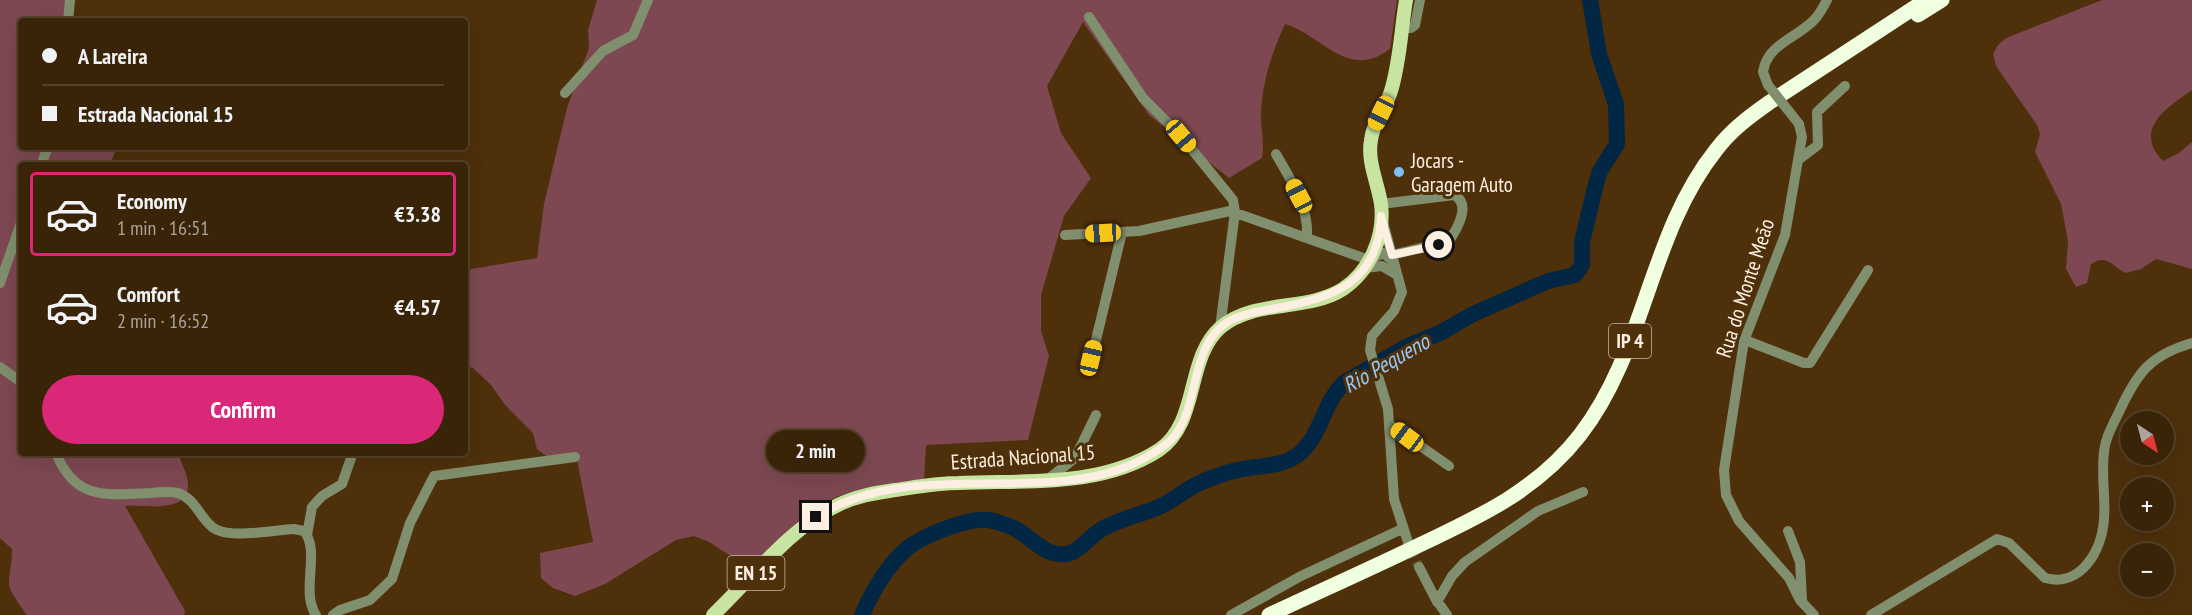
<!DOCTYPE html>
<html lang="en">
<head>
<meta charset="utf-8">
<style>
	body { margin:0; font-family:"PT Sans Narrow",sans-serif; background:#453016; color:#f1f3f6; height:100vh; display:flex; flex-direction:column; font-size:22px; white-space:nowrap }
	* { box-sizing:border-box; margin:0 }
	p { font-size:20px; color:#aba49c }
	.icon { flex:none; width:33px; height:33px; fill:none; stroke:currentColor; stroke-width:2; stroke-linecap:round; stroke-linejoin:round }
	.map { position:relative; flex:1; overflow:hidden }
	.drawer { position:absolute; left:18px; top:162px; width:450px; height:294px; display:flex; flex-direction:column; background:#3a2408; border-radius:6px; box-shadow:0 6px 24px #0002,0 0 0 2px #544129 }
	.drawer>* { flex:none }
	.hud { position:absolute; left:18px; top:18px; width:450px; height:132px; border-radius:6px; box-shadow:0 6px 24px #0002,0 0 0 2px #544129; display:grid; align-content:center; height:132px; padding:0 24px; background:#3a2408 }
	.needle { width:39px; rotate:144deg }
	.buttons { position:absolute; left:2120px; top:411px; display:grid; gap:12px }
	.buttons a { display:grid; place-items:center; width:54px; height:54px; border-radius:50%; background:#3a2408; box-shadow:0 6px 24px #0002,0 0 0 2px #544129; font-size:30px }
	.end { position:absolute; width:27px; height:27px; margin:-14px; border:8px solid #fdefe1; background:#111; box-shadow:0 0 0 3px #111 }
	.from { border-radius:50% }
	.bubble { position:absolute; height:42px; border-radius:21px; background:#3a2408; box-shadow:0 6px 24px #0002,0 0 0 2px #544129; font-size:20px; font-weight:700; line-height:42px; text-align:center }
	.car { position:absolute; width:18px; height:36px; margin:-18px -9px; border-radius:8px; box-shadow:0 0 4px 2px #0007; background:linear-gradient(#f5c518 24%,#345 0 40%,#f5c518 0 76%,#345 0 86%,#f5c518 0) }
	.hud b { display:flex; align-items:center; gap:21px; height:57px; font-size:22px }
	.hud b+b { border-top:2px solid #544129 }
	.hud i { width:15px; height:15px; background:#f1f3f6 }
	ul { padding:10px 0 0; list-style:none }
	li { display:flex; align-items:center; gap:18px; height:84px; margin:0 12px 9px; padding:0 12px; border:3px solid transparent; border-radius:6px }
	li div { flex:1 }
	li b { display:block; font-size:22px }
	li em { font-style:normal; font-weight:700 }
	li.selected { border-color:#db2777 }
	li>.icon { width:54px; height:54px; stroke-width:1.5 }
	.primary-button { display:flex; gap:12px; margin-top:auto; padding:12px 24px }
	.primary-button a { flex:1; height:69px; border-radius:36px; background:#db2777; color:#fff; font-size:24px; font-weight:700; line-height:69px; text-align:center }
	.map>svg:first-child { display:block }
</style>
</head>
<body>
<div class="map">
<svg width="2192" height="615" viewBox="0 0 2192 615">
	<rect width="100%" height="100%" fill="#4e300b"/>
	<path fill="#7d4852" d="M0 0H67L64 21H21V147H117L112 159 104 165H21V453H178C181 463 188 475 188 484 189 515 143 504 125 506L185 611 184 615H27C0 578 11 589 12 549L0 538Z
		M597 0H1397L1390 49C1348 81 1322 35 1285 24 1272 52 1263 80 1261 111 1260 127 1265 142 1262 158L1229 178 1149 115 1083 22 1047 86 1061 133 1091 178 1064 216 1041 295V331L1049 356 1028 440 926 445 924 481C894 485 860 486 832 499 800 514 775 544 751 569L709 542 694 536 676 540 605 584 575 596 553 588 541 578 540 553 593 542 577 460 554 462 537 449 533 433 506 406 491 385 473 368 465 366V270L537 258 544 204 567 108 589 48 588 30Z
		M2102 0H2192V90C2168 107 2132 129 2163 161L2179 153 2192 142V269L2156 259 2141 269 2125 273C2111 265 2106 254 2091 264L2087 283 2076 287 2066 269 2068 241 2061 204 2035 152 2040 134 2037 125 1996 66 1993 54 1998 45 2006 38Z"/>
	<g fill="none" stroke-linecap="round" stroke-linejoin="round">
		<path stroke="#022744" stroke-width="16" d="M862 615C872 592 886 568 904 551 919 537 968 517 988 520 997 521 1006 525 1014 528 1032 537 1047 560 1070 553 1082 549 1091 535 1102 529 1121 518 1142 515 1161 506 1176 499 1188 487 1204 481 1216 476 1230 471 1243 469 1263 465 1282 467 1299 454 1322 435 1323 402 1345 382L1408 346 1440 333 1473 314 1548 281 1575 275 1582 265V242L1596 184 1600 171 1617 144 1616 104 1599 54 1590 0"/>
		<path stroke="#684d2b" stroke-width="10" stroke-dasharray="10 5" stroke-linecap="butt" d="M1410 548 1419 567"/>
		<path stroke="#808f6e" stroke-width="10" d="M1089 17 1143 98 1181 136 1233 200 1235 212 1220 328
			M68 21 70 0
			M1402 28H1411L1415 25 1420 0
			M1768 85 1763 72C1767 44 1797 38 1814 20 1820 14 1823 7 1827 0
			M565 93 603 51 633 35 648 0
			M1799 124 1802 137 1785 235 1744 341 1724 470 1726 495 1739 521 1789 578 1800 600 1814 615
			M1276 154C1291 181 1309 206 1307 238
			M1798 160 1818 145 1817 112 1845 86
			M41 165 48 147
			M1381 204 1454 195C1472 204 1457 229 1449 241L1392 255
			M1383 222 1402 292 1394 311 1372 336 1370 350 1388 409 1394 499 1410 548
			M1065 235 1139 231 1230 211 1369 260 1383 253 1393 261
			M1365 268 1382 266 1397 275
			M0 283 21 223
			M1745 340 1804 363H1810L1868 270
			M0 367 21 382
			M1089 369 1122 232
			M1389 424 1449 466
			M56 453C75 501 107 495 151 493 160 492 169 491 178 493 194 498 199 515 210 525 224 541 273 530 294 529L304 531C321 551 300 592 316 615
			M1047 480 1075 458 1096 415
			M1788 531 1800 562 1802 600
			M307 535 312 507 322 496 342 484 351 458
			M1419 567 1435 598 1447 615
			M1437 602 1452 576 1465 562 1538 511 1583 492
			M333 615 340 610 370 600 392 579 410 523 434 476 575 457
			M1231 615 1301 576 1402 529
			M1871 615 1997 539 2009 543 2045 578C2081 588 2102 550 2104 519 2106 495 2100 469 2105 446 2107 434 2114 423 2119 412 2137 373 2150 355 2192 343"/>
		<path stroke="#c7e5a1" stroke-width="14" d="M713 615C749 581 793 525 838 505 856 496 875 493 895 490 916 487 938 483 959 483 1026 480 1100 488 1159 450 1200 422 1185 358 1221 327 1254 299 1307 312 1343 289 1370 271 1385 236 1381 204 1378 183 1367 162 1371 140 1373 122 1386 108 1391 91 1400 62 1401 30 1406 0"/>
		<path stroke="#f0ffdf" stroke-width="15" d="M1918 15 1942 0
			M1269 615C1316 593 1363 572 1409 550 1474 519 1535 493 1580 435 1646 350 1649 234 1716 150 1731 130 1750 116 1770 102L1926 0"/>
		<path stroke="#808f6e" stroke-width="10" d="M1768 85 1799 124"/>
	</g>
	<g fill="none" stroke-linecap="round" stroke-linejoin="round">
		<path stroke="#fdefe1" stroke-width="8" d="M816 517C912 456 1040 507 1135 463 1147 457 1160 450 1170 441 1202 409 1187 346 1229 321 1244 313 1261 311 1277 308 1333 298 1379 282 1381 216L1392 255 1439 245"/>
	</g>
	<circle fill="#7dbef9" stroke="#4e300b" stroke-width="2" cx="1399" cy="172" r="6"/>
	<g text-anchor="middle" dominant-baseline="central" stroke-width="6" stroke-linejoin="round" paint-order="stroke">
		<g fill="#4e300b" stroke="#c8b6a1" stroke-width="1.5">
			<rect x="1609" y="324" width="42" height="34" rx="4.5"/>
			<rect x="727.5" y="556" width="57" height="34" rx="4.5"/>
		</g>
		<g font-size="20" font-weight="bold" fill="#fdefe1">
			<text x="1630" y="341">IP 4</text>
			<text x="756" y="573">EN 15</text>
		</g>
		<g font-size="21" fill="#fdefe1" stroke="#4e300b" text-anchor="start">
			<text x="1411" y="160">Jocars -<tspan x="1411" dy="24">Garagem Auto</tspan></text>
		</g>
		<g font-size="21" fill="#fdefe1" stroke="#4e300b">
			<text transform="translate(1745 288) rotate(-72)">Rua do Monte Meão</text>
			<text transform="translate(1023 457) rotate(-4)">Estrada Nacional 15</text>
		</g>
		<g font-size="22" font-style="italic" fill="#97c9f9" stroke="#4e300b">
			<text transform="translate(1386 363) rotate(-30)">Rio Pequeno</text>
		</g>
	</g>
</svg>
<div class="buttons">
<a><svg class="needle" viewBox="-14 -14 28 28"><path d="M0-13l5 13h-10z" fill="#e53935"/><path d="M0 13l5-13h-10z" fill="#aba49c"/></svg></a>
<a>+</a>
<a>−</a>
</div>
<i class="end from" style="left:1439px;top:245px"></i>
<i class="end" style="left:816px;top:517px"></i>
<div class="bubble" style="left:766px;top:430px;width:99px">2 min</div>
<i class="car" style="left:1381px;top:113px;rotate:206deg"></i>
<i class="car" style="left:1181px;top:136px;rotate:140deg"></i>
<i class="car" style="left:1299px;top:196px;rotate:332deg"></i>
<i class="car" style="left:1103px;top:233px;rotate:267deg"></i>
<i class="car" style="left:1091px;top:358px;rotate:13deg"></i>
<i class="car" style="left:1407px;top:437px;rotate:307deg"></i>
<div class="hud">
<b><i class="from"></i>A Lareira</b>
<b><i></i>Estrada Nacional 15</b>
</div>
<section class="drawer">
<ul>
<li class="selected"><svg class="icon" aria-label="car" viewBox="0 0 24 24"><path d="M5 17H2v-5l4-1 3-4h7l3 4 3 1v5h-3M9 17h6M6 11h13"/><circle cx="7" cy="17" r="2"/><circle cx="17" cy="17" r="2"/></svg><div><b>Economy</b><p>1 min · 16:51</p></div><em>€3.38</em></li>
<li><svg class="icon" aria-label="car" viewBox="0 0 24 24"><path d="M5 17H2v-5l4-1 3-4h7l3 4 3 1v5h-3M9 17h6M6 11h13"/><circle cx="7" cy="17" r="2"/><circle cx="17" cy="17" r="2"/></svg><div><b>Comfort</b><p>2 min · 16:52</p></div><em>€4.57</em></li>
</ul>
<div class="primary-button"><a>Confirm</a></div>
</section>
</div>
</body>
</html>
